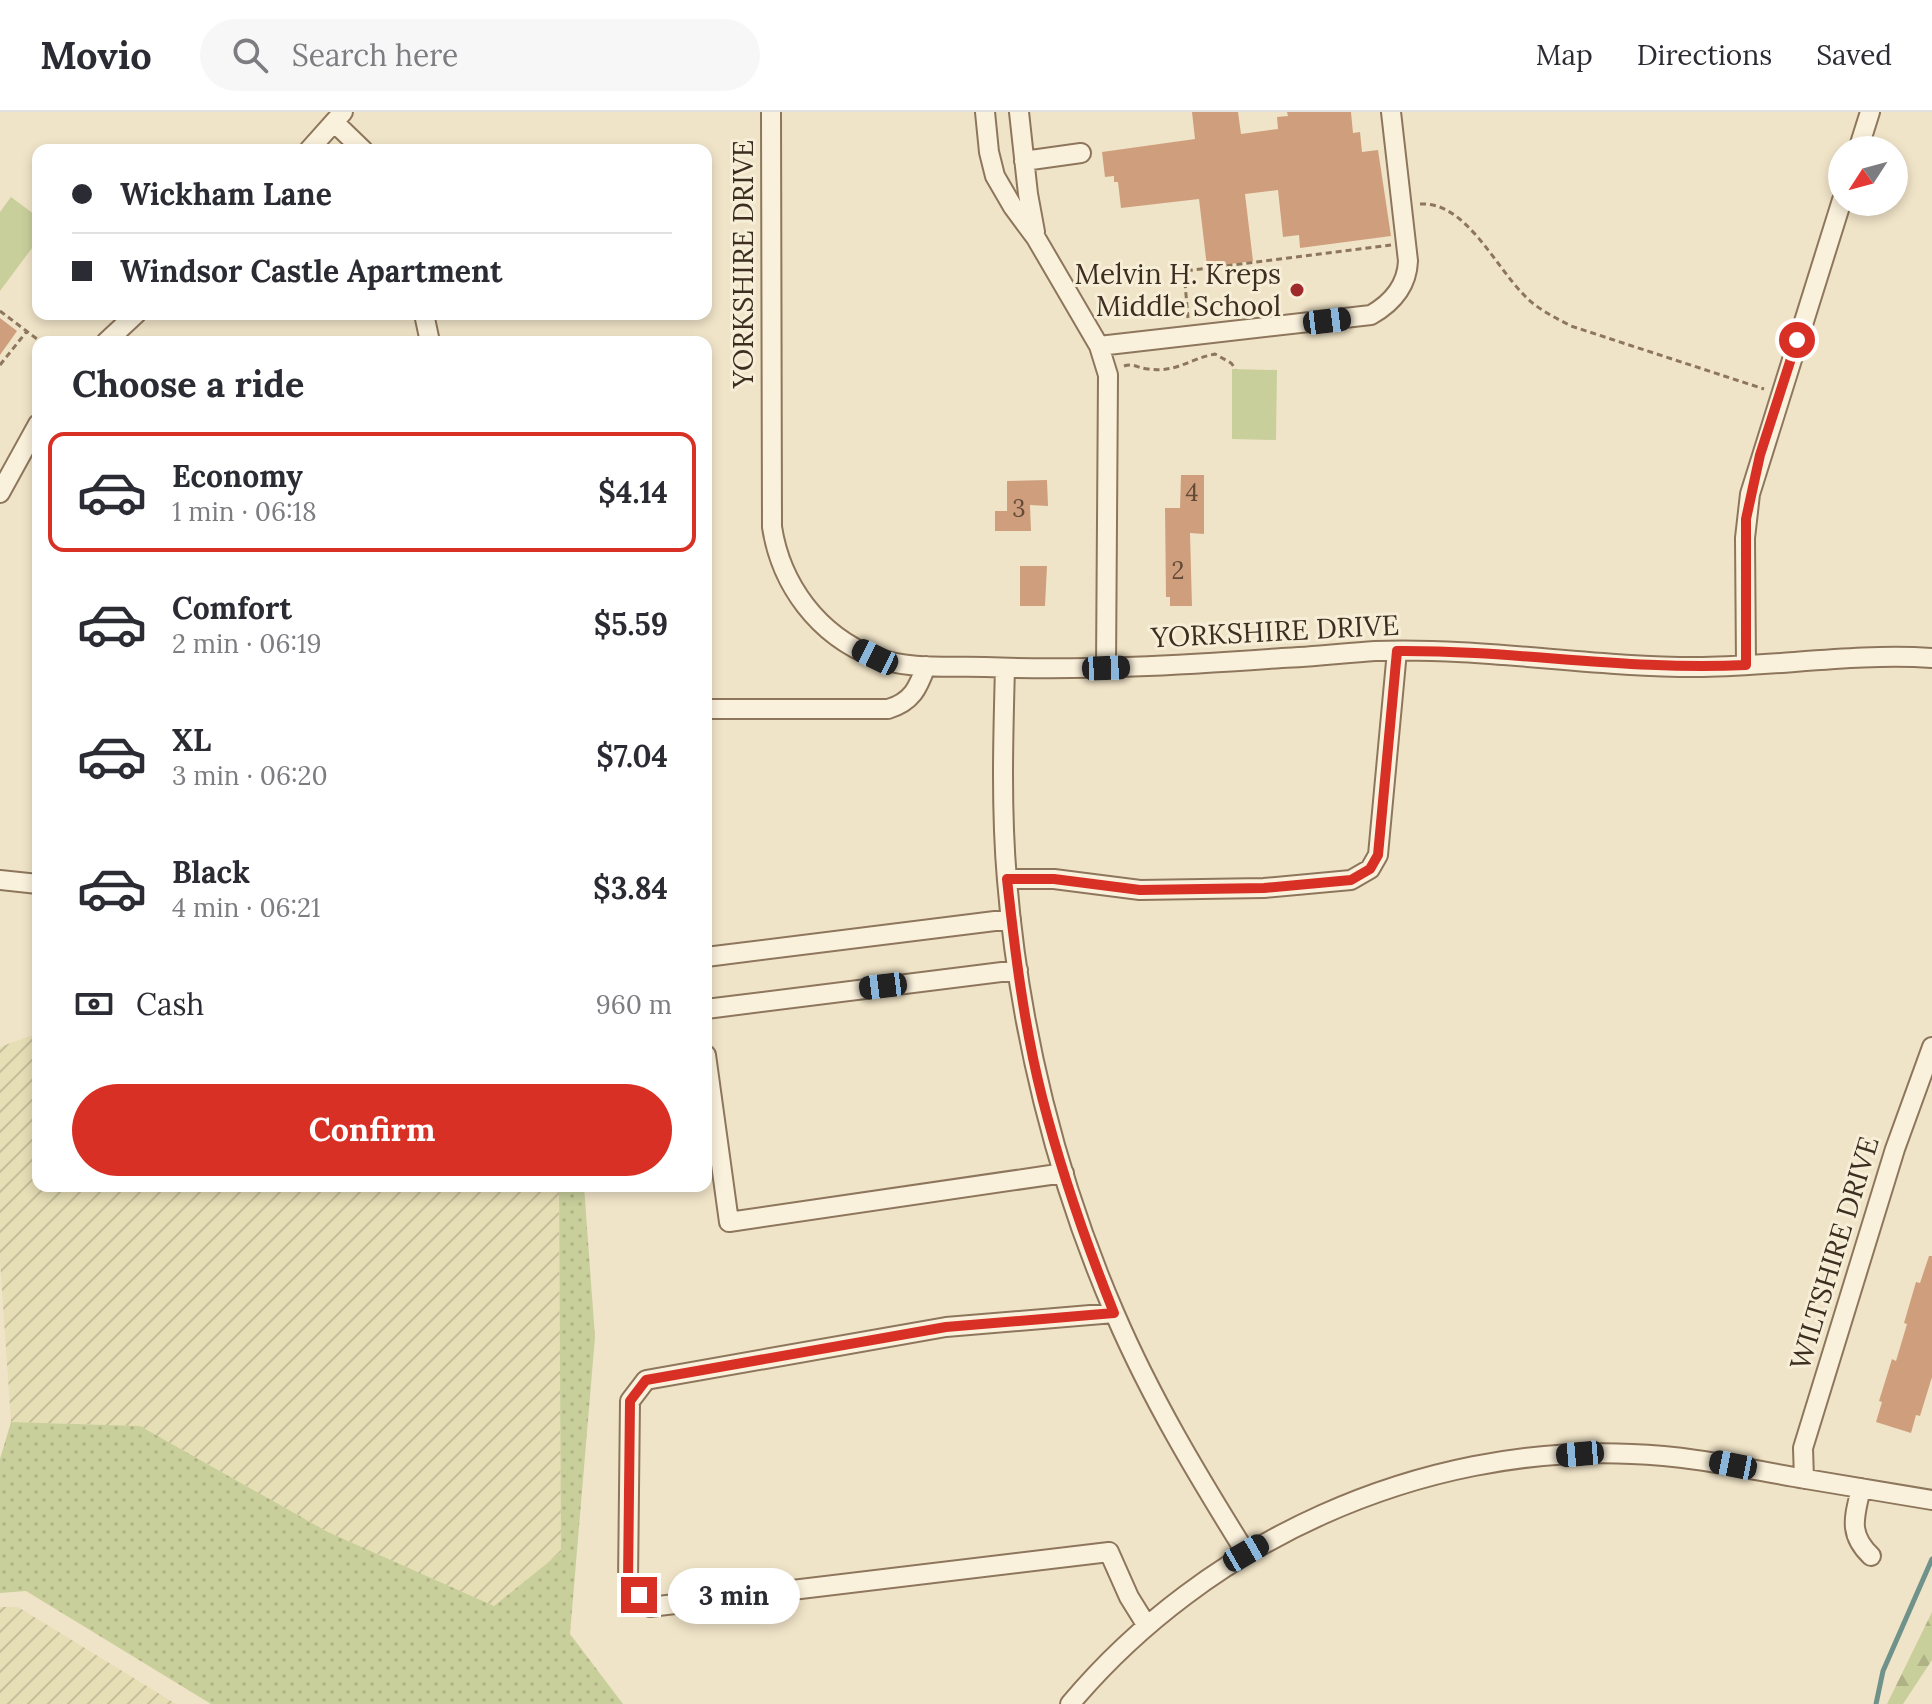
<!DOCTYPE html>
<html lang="en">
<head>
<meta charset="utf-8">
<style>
	body { margin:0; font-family:Lora,serif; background:#f7f7f7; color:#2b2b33; height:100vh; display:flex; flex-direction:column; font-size:30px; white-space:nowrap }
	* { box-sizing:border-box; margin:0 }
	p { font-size:26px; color:#7c7c81 }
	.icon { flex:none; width:44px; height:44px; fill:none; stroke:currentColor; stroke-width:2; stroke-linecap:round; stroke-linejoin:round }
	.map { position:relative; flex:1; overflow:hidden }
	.drawer { position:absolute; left:32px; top:224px; width:680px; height:856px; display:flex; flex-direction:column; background:#fff; border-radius:16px; box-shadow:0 4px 12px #0003 }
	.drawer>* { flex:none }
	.top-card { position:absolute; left:32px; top:32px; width:680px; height:176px; border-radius:16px; box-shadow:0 4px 12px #0003; display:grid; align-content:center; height:176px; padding:0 40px; background:#fff }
	.needle { width:52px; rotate:234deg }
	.tools { position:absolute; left:1828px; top:24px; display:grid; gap:16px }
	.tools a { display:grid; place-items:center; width:80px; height:80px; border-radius:50%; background:#fff; box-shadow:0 4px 12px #0003; font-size:40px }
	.end { position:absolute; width:36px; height:36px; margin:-18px; border:10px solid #d93025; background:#fff; box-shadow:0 0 0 4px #fff }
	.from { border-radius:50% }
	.bubble { position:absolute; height:56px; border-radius:28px; background:#fff; box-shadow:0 4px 12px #0003; font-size:26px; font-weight:700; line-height:56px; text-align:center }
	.car { position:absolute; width:24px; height:48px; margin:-24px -12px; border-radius:10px; box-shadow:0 0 6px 2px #0007; background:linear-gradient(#222 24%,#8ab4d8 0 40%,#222 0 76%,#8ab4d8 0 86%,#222 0) }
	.top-card b { display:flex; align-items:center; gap:28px; height:76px; font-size:30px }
	.top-card b+b { border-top:2px solid #e1e1e2 }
	.top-card i { width:20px; height:20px; background:#2b2b33 }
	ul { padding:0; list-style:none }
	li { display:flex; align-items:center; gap:24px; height:120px; margin:0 16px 12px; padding:0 24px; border:4px solid transparent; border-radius:16px }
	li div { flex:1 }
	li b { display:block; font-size:30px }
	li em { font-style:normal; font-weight:700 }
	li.selected { border-color:#d93025 }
	li>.icon { width:72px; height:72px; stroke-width:1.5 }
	h2 { padding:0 40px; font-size:36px; line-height:96px }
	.pay { display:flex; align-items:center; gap:20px; height:88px; padding:0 40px; font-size:30px }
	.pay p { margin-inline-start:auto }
	.button { display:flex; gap:16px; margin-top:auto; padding:16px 40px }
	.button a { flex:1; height:92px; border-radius:48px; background:#d93025; color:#fff; font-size:32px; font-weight:700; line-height:92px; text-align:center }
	header { display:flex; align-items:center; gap:48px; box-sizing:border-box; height:112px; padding:0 40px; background:#fff; border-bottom:2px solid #e1e1e2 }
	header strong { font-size:38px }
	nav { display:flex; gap:44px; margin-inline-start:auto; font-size:28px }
	.search { width:560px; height:72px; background:#f7f7f7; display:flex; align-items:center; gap:20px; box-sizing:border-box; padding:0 28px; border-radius:44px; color:#7c7c81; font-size:30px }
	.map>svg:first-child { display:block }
</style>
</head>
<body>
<header>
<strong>Movio</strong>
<div class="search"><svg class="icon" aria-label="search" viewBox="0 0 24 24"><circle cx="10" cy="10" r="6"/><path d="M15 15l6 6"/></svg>Search here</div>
<nav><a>Map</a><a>Directions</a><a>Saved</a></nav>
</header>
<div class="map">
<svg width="1932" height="1592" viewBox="0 0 1932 1592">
	<defs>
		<pattern id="farmland-furrows" width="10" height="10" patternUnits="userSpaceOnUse" patternTransform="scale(2)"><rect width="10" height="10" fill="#e6deb5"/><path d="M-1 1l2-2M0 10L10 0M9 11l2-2" fill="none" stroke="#c6bf9b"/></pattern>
		<pattern id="grass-dots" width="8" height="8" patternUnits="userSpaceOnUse" patternTransform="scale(2)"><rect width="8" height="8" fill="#c9cf9b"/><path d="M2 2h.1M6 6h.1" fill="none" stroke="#aeb285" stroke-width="1.8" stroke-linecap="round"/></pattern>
		<pattern id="forest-firs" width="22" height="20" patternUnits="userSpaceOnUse" patternTransform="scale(2)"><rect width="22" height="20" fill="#c9cf9b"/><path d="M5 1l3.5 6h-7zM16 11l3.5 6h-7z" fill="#aeb285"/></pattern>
	</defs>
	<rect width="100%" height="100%" fill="#f0e4c8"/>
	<path fill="url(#farmland-furrows)" d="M38 921V1074H559L561 1440 494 1494 328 1420 140 1314 11 1310 0 1149V935Z
		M0 1495H18L176 1592H0Z"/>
	<path fill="url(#grass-dots)" d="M559 1074H584L595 1225 570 1522 623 1592H211L26 1479 0 1481V1347L11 1310 140 1314 328 1420 494 1494 561 1440Z"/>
	<path fill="url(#forest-firs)" d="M1932 1500V1548L1903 1592H1887Z"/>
	<path fill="#c9cf9b" d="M11 85 38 105V128L0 179V100Z
		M1232 257 1277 258 1276 328 1232 327Z"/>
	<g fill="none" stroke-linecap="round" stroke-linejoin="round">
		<path stroke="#6f938a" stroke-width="5" d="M1876 1592 1883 1559 1932 1447"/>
	</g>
	<path fill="#cf9f7d" d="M1192 0H1238L1241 22 1278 17 1277 5 1288 4 1287 0H1351L1353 21 1360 20 1362 40 1378 38 1391 124 1300 136 1299 123 1283 125 1278 78 1245 82 1253 149 1207 155 1199 87 1121 96 1118 70H1114V64L1105 65 1102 40 1195 27Z
		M0 206 17 219 0 243Z
		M1181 363H1204V422L1190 421 1192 494H1170V485H1166L1165 396H1180Z
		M1047 368 1048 394 1030 393 1031 419H995V399H1007V369Z
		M1020 454H1047L1045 494H1020Z
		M1929 1144H1932V1265L1920 1304 1916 1303 1911 1321 1876 1310 1882 1290 1879 1289 1892 1247 1896 1249 1907 1212 1904 1211 1916 1170 1920 1171Z"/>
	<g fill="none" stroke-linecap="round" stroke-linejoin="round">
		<g stroke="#8d765c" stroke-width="22">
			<path id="minor" d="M771 0 772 415C781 473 818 523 874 545 908 558 949 554 985 555 1084 559 1183 553 1282 546 1313 545 1344 541 1375 539 1485 535 1593 556 1703 555 1779 554 1856 541 1932 546
				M985 0 989 40 995 64 1013 95 1036 126 1099 234 1108 263 1106 556
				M1019 0 1028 82 1035 120
				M335 11 363 38
				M309 38 343 0
				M1858 38 1870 0
				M1024 49 1081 41
				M424 202 430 230
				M106 230 136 202
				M1099 234 1371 203C1392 191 1407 174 1408 149L1391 0
				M0 381 38 312
				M1746 553 1745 426 1750 382 1842 88
				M1005 556C1003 627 1001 698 1007 768 1019 916 1056 1066 1115 1202 1151 1286 1198 1364 1246 1441
				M706 597H888C912 590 918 576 926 554
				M1007 767H1054L1140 778 1264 776 1351 768 1370 757 1378 743 1397 539
				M0 768 38 772
				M706 845 1011 807
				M706 897 1018 858
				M706 943 729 1110 1064 1061
				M1114 1201 946 1215 646 1268 630 1289 628 1470 650 1495 1109 1440 1129 1485 1147 1514
				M1804 1367 1803 1336 1895 1037 1932 935
				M1861 1376C1855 1404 1847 1421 1871 1444
				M1070 1592C1206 1430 1420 1332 1632 1342 1694 1344 1746 1357 1806 1367 1848 1374 1890 1381 1932 1388"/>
		</g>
		<path stroke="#8d765c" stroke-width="3" stroke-dasharray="6 4" stroke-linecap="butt" d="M1420 92C1465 89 1495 154 1524 183 1537 197 1554 205 1571 214L1764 277
			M0 199 41 230
			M1188 206 1184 159 1391 133
			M0 253 27 219
			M1124 254C1133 251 1138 256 1148 257 1176 261 1189 247 1215 242L1231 251 1236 257"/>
		<use href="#minor" stroke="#faf1dc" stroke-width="18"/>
	</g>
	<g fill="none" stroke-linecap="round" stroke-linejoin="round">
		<path stroke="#d93025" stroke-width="10" d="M639 1483 628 1470 630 1289 646 1268 946 1215 1114 1201C1086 1131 1061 1059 1042 985 1024 914 1015 840 1007 767H1054L1140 778 1264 776 1351 768 1370 757 1378 743 1397 539C1513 538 1629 559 1746 553V407L1760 343 1797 228"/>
	</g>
	<circle fill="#9e2a2b" stroke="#f7eed8" stroke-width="3" cx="1297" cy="178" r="8"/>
	<g text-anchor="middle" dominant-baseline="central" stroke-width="6" stroke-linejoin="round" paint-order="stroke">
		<g font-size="24" fill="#624a37">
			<text x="1192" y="380">4</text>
			<text x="1019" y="396">3</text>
			<text x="1178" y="458">2</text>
		</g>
		<g font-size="28" fill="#3d2e20" stroke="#f7eed8">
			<text transform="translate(743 152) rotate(-90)">YORKSHIRE DRIVE</text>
			<text transform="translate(1275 519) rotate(-3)">YORKSHIRE DRIVE</text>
			<text transform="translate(1834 1141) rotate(-73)">WILTSHIRE DRIVE</text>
		</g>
		<g font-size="28" fill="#3d2e20" stroke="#f7eed8" text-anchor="end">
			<text x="1281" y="162">Melvin H. Kreps<tspan x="1281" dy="32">Middle School</tspan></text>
		</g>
	</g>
</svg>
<div class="tools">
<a><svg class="needle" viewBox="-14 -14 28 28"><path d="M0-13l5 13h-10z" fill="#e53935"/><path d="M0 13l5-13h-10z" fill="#7c7c81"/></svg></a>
</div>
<i class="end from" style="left:1797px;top:228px"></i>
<i class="end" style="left:639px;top:1483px"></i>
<div class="bubble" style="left:668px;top:1456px;width:132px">3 min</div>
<i class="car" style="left:1327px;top:209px;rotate:83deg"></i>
<i class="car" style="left:875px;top:545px;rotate:296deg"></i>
<i class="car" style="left:1106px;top:556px;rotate:88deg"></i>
<i class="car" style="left:883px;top:874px;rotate:263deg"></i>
<i class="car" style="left:1580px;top:1342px;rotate:265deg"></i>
<i class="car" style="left:1733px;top:1353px;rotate:281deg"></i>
<i class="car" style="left:1246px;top:1441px;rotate:60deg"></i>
<div class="top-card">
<b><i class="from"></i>Wickham Lane</b>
<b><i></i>Windsor Castle Apartment</b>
</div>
<section class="drawer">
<h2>Choose a ride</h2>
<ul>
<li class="selected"><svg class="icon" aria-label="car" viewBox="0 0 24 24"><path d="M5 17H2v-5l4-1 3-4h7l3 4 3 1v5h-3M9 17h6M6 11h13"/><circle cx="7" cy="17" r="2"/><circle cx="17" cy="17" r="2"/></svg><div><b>Economy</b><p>1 min · 06:18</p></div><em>$4.14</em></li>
<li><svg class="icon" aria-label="car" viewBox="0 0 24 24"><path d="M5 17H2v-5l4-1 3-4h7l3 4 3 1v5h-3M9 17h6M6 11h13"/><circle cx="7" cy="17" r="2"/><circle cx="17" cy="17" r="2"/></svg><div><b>Comfort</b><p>2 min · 06:19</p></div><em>$5.59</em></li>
<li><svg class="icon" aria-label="car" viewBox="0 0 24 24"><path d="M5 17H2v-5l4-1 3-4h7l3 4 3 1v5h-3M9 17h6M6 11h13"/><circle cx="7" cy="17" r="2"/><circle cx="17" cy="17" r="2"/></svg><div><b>XL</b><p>3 min · 06:20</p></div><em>$7.04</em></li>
<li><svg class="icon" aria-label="car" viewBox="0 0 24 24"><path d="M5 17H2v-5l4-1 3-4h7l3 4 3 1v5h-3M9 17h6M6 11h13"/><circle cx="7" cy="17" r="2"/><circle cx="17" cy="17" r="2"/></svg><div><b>Black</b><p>4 min · 06:21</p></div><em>$3.84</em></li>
</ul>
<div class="pay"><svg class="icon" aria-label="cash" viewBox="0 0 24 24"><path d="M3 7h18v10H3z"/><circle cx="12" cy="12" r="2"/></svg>Cash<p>960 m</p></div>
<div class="button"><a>Confirm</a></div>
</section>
</div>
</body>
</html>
